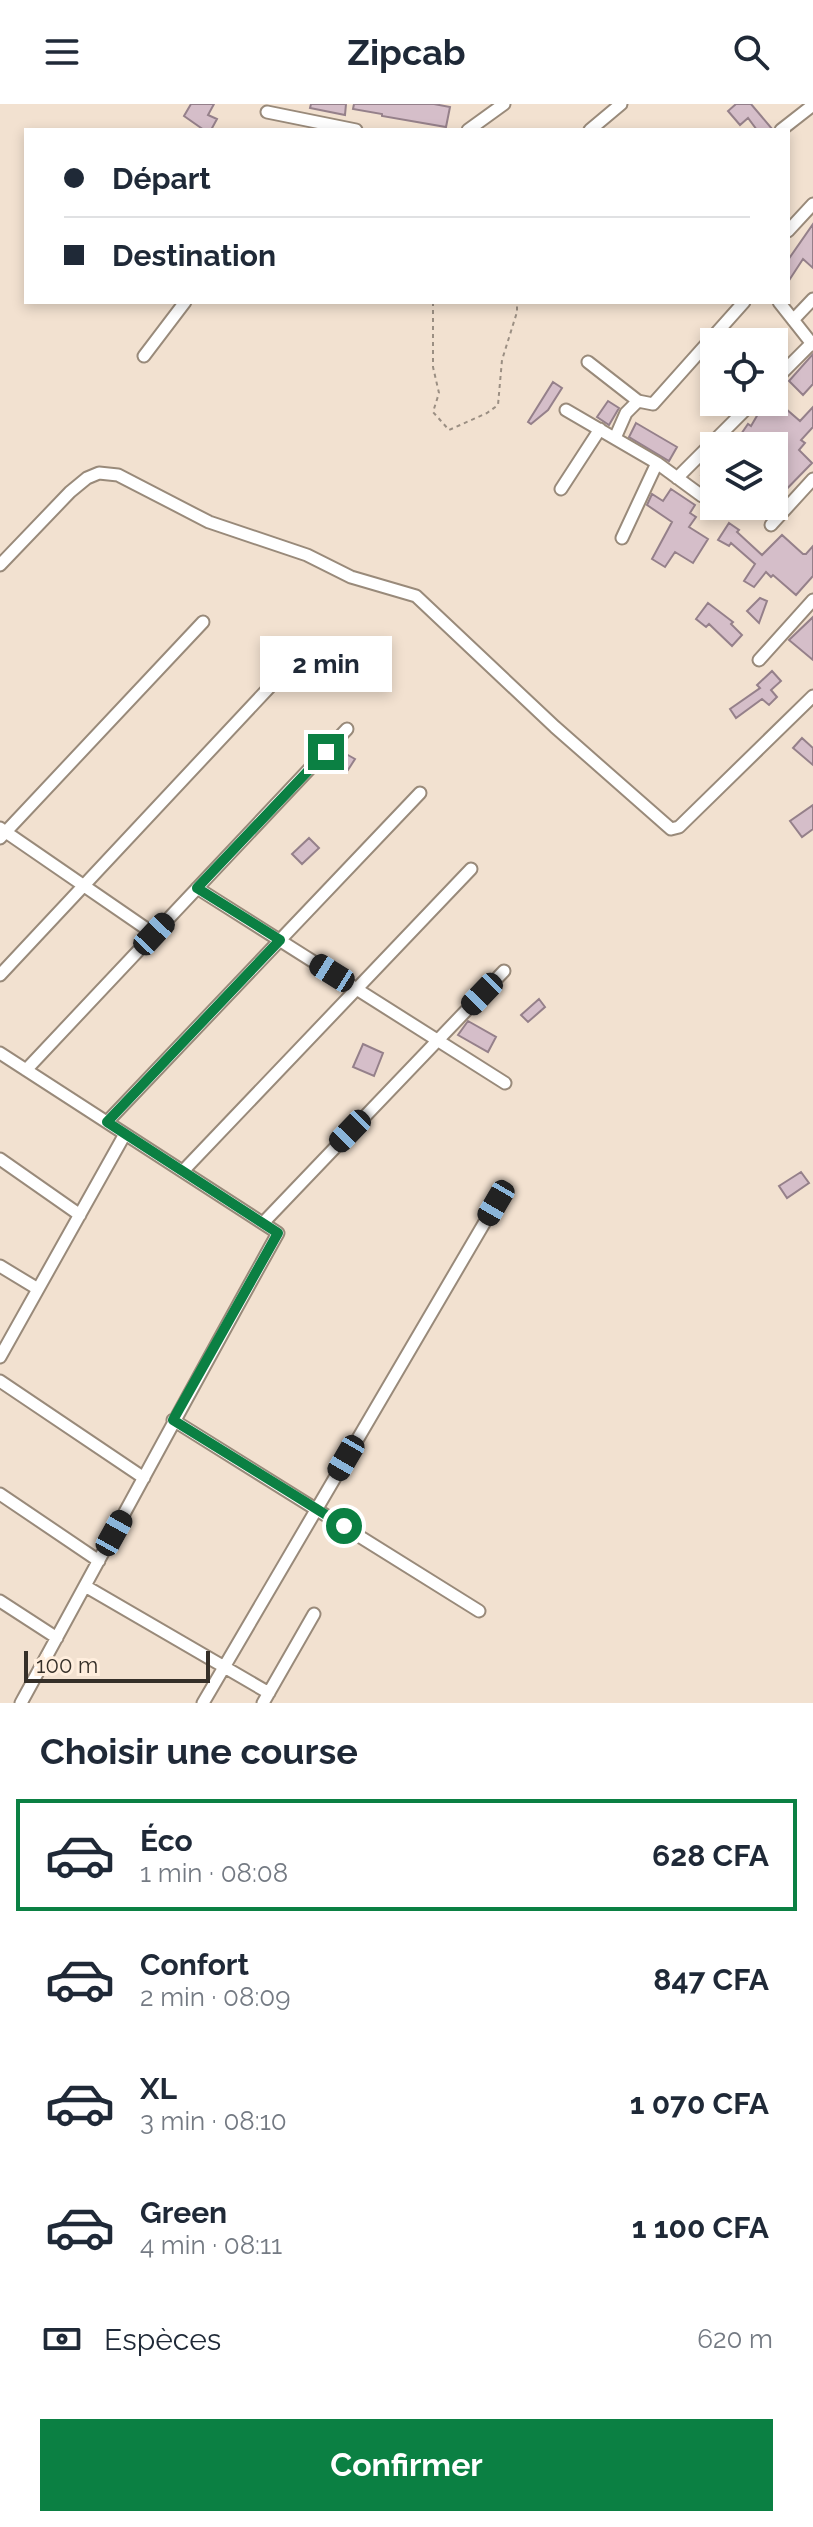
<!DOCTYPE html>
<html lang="fr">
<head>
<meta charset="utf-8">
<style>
	body { margin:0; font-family:Raleway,sans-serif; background:#f6f6f7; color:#1f2937; height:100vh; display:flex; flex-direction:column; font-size:30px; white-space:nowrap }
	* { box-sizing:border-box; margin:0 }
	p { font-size:26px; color:#747a83 }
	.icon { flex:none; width:44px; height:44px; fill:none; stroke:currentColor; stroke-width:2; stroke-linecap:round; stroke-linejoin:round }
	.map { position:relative; height:1599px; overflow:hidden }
	.panel { display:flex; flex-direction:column; background:#fff; flex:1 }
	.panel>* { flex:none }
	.banner { position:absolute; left:24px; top:24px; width:766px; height:176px; border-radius:0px; box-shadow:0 4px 12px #0003; display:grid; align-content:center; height:176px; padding:0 40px; background:#fff }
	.tools { position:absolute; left:700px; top:224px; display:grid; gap:16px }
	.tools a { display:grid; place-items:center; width:88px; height:88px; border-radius:0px; background:#fff; box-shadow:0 4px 12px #0003; font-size:40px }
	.scale { position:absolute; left:24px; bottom:20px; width:186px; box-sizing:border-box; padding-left:8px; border:4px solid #352f28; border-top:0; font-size:22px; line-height:28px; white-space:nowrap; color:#352f28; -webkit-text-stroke:6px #fed; paint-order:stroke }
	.end { position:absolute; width:36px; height:36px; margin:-18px; border:10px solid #0b8043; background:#fff; box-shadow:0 0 0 4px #fff }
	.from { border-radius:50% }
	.bubble { position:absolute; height:56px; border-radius:0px; background:#fff; box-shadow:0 4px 12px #0003; font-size:26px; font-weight:700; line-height:56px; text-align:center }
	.car { position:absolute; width:24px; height:48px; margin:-24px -12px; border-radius:10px; box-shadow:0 0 6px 2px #0007; background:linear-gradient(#222 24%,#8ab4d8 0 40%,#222 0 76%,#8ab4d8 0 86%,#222 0) }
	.banner b { display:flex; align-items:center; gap:28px; height:76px; font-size:30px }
	.banner b+b { border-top:2px solid #e0e1e3 }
	.banner i { width:20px; height:20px; background:#1f2937 }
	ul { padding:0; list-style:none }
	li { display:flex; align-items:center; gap:24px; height:112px; margin:0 16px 12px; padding:0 24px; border:4px solid transparent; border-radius:0px }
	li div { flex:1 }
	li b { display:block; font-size:30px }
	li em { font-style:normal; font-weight:700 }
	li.current { border-color:#0b8043 }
	li>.icon { width:72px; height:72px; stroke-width:1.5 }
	h2 { padding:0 40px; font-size:36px; line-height:96px }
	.pay { display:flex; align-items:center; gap:20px; height:88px; padding:0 40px; font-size:30px }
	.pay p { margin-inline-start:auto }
	.primary-button { display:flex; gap:16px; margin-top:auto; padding:16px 40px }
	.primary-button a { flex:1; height:92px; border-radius:0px; background:#0b8043; color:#fff; font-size:32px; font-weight:700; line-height:92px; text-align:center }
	header { display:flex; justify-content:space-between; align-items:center; height:104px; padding:0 40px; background:#fff; font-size:36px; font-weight:700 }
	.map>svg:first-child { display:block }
</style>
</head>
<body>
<header><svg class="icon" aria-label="menu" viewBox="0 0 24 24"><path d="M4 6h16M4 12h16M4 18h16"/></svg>Zipcab<svg class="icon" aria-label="search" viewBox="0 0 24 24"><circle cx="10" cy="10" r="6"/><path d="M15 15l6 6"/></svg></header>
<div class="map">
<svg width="813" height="1599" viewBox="0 0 813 1599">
	<rect width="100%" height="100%" fill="#f2e1d0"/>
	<path fill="#d5bec9" stroke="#95808a" stroke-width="2" d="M191 0H214L208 11 217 15 211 26H204L184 12Z
		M311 0H346L345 11 310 4Z
		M354 0H434L450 3 446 23 382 12V10L353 5Z
		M736 0H751L773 26H757L748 14 740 21 728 7Z
		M813 120V164L803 155 788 178V156Z
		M813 250V280L803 291 789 277Z
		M553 278 562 284 548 306 531 320 528 318Z
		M608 297 619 304 609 321 597 313Z
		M765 298H778L800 317 813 303V323L801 336 805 339 799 346 812 359 774 398V342H749L739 333 748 320 751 322Z
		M636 319 677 343 669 357 629 333Z
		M711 352H714V380L701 371 705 365 701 362Z
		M671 385 695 401 690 409 696 413 689 423 708 435 693 459 675 448 665 463 652 455 672 418 647 401 652 390 663 397Z
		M729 419 739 426 737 428 762 451 782 431 803 450H806L813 442V472L796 491 773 471 771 473 766 468 754 483 744 477 755 460 731 439 729 442 718 436Z
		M760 494 767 497 759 519 747 507Z
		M708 499 733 518 731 520 742 531 732 542 709 520 706 523 696 515Z
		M813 513V556L789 536Z
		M772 567 781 577 771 586 777 593 769 601 762 595 736 614 730 605 760 584 757 581Z
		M802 634 813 644V661L793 644Z
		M339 646 355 655 348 666 330 656Z
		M813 701V725L802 733 790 717Z
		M309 734 319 744 302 760 292 750Z
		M539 895 545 903 528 918 521 911Z
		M468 917 496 933 488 948 458 931Z
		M363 940 383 949 374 972 353 963Z
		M801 1068 809 1079 787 1094 779 1082Z"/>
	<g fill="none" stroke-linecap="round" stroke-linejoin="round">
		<g stroke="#998a7a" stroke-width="15">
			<path id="minor" d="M267 8 356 26
				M468 26 504 0
				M590 26 621 0
				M781 26 813 1
				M788 127 813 100
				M779 198 813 241
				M793 216 813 195
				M144 252 185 198
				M588 258 638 297
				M774 277 812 239
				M566 306 657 359 702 392
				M615 334 626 309 638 297 653 300 744 198
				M677 374 753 298
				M561 385 600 325
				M771 421 813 375
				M622 434 657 359
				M0 461 70 388 87 374 99 369 118 371 209 418 307 451 351 473 416 492 555 623 671 725 679 723 813 592
				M759 556 813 496
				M0 724 154 830
				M0 734 203 518
				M197 784 505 979
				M0 871 278 574
				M0 949 278 1129C191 1285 107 1442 21 1599
				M26 966 347 625
				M107 1018 420 689
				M0 1055 80 1111
				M183 1067 471 765
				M263 1119 504 867
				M0 1162 38 1185
				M0 1253 125 1030
				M0 1277 144 1374
				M173 1316 479 1507
				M0 1390 99 1457
				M85 1482 269 1589
				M0 1497 57 1534
				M203 1599 496 1099
				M263 1599 314 1510"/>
		</g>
		<path stroke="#9b8f83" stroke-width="2" stroke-dasharray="4 4" stroke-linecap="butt" d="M433 198V263L439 289 433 308 449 326 487 309 498 301 502 256 517 208V198"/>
		<use href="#minor" stroke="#fff" stroke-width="11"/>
	</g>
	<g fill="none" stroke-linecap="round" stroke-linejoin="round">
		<path stroke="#0b8043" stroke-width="10" d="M326 648 197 784 280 836 107 1018 278 1129 173 1316 344 1422"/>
	</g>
</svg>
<div class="tools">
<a><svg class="icon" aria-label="locate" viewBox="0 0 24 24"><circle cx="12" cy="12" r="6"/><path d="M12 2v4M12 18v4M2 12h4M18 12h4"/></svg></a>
<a><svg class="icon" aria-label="layers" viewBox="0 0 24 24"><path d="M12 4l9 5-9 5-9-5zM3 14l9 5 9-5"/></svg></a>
</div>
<div class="scale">100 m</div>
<i class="end from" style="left:344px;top:1422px"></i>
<i class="end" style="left:326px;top:648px"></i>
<div class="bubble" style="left:260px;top:532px;width:132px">2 min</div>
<i class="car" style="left:154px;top:830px;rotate:43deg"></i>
<i class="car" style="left:332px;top:869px;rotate:302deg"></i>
<i class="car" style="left:482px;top:890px;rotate:224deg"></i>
<i class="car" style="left:350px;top:1027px;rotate:224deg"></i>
<i class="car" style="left:496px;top:1099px;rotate:210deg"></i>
<i class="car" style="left:346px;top:1354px;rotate:210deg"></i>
<i class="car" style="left:114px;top:1429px;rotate:29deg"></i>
<div class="banner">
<b><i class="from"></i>Départ</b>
<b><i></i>Destination</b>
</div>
</div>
<section class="panel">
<h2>Choisir une course</h2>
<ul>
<li class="current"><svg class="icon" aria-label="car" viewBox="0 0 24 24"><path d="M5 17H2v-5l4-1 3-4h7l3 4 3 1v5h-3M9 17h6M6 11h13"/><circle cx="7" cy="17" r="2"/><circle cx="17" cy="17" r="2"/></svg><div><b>Éco</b><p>1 min · 08:08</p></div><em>628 CFA</em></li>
<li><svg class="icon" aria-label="car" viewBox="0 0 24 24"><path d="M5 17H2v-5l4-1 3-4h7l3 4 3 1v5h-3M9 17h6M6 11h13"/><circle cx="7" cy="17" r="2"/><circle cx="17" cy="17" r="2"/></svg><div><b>Confort</b><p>2 min · 08:09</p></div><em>847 CFA</em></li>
<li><svg class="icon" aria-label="car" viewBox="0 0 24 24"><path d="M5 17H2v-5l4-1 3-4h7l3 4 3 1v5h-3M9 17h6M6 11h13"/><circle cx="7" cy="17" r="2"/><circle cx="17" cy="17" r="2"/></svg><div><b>XL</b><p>3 min · 08:10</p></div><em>1 070 CFA</em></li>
<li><svg class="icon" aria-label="car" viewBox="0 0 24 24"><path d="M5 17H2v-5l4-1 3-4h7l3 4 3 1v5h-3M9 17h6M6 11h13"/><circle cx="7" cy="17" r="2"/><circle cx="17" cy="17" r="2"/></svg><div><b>Green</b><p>4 min · 08:11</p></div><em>1 100 CFA</em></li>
</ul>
<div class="pay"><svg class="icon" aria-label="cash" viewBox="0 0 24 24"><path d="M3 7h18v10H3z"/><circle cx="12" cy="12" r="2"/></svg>Espèces<p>620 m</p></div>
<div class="primary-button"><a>Confirmer</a></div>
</section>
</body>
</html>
